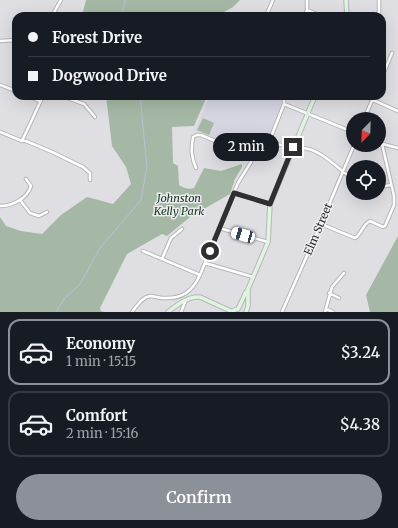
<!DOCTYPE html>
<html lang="en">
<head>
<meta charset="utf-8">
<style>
	body { margin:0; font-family:Merriweather,serif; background:#242831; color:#f1f3f6; height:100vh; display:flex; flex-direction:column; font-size:15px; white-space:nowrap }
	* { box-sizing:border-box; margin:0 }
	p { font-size:13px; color:#9ea1a6 }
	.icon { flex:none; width:22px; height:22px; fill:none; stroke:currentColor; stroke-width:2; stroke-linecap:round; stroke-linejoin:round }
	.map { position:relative; height:312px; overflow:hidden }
	.sheet { display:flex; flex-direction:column; background:#171b24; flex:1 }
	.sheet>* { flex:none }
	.guide { position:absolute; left:12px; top:12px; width:374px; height:88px; border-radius:12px; box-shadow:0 4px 16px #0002; display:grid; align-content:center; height:88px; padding:0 16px; background:#171b24 }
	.needle { width:26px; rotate:203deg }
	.buttons { position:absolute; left:346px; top:112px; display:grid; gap:8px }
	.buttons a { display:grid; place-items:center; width:40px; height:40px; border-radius:50%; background:#171b24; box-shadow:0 4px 16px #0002; font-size:20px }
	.end { position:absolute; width:18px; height:18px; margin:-9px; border:5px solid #2f2f31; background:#fff; box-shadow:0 0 0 2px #fff }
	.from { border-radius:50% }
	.bubble { position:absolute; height:28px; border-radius:14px; background:#171b24; box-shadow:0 4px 16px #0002; font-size:13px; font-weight:600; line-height:28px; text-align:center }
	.car { position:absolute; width:12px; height:24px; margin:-12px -6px; border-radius:5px; box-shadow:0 0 3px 1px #0007; background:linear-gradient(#fff 24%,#345 0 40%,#fff 0 76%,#345 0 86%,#fff 0) }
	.guide b { display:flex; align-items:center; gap:14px; height:38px; font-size:15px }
	.guide b+b { border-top:1px solid #363941 }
	.guide i { width:10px; height:10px; background:#f1f3f6 }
	ul { padding:7px 0 0; list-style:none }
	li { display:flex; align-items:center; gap:12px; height:66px; margin:0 8px 6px; padding:0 8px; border:2px solid #363941; border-radius:12px }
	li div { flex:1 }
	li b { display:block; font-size:15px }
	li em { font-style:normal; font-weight:600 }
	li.on { border-color:#8c9099 }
	li>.icon { width:36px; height:36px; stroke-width:1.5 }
	.action { display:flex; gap:8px; margin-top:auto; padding:8px 16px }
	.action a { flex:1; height:46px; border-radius:24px; background:#8c9099; color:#fff; font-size:16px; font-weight:600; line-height:46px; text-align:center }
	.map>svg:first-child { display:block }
</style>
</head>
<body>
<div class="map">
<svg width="398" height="312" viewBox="0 0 398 312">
	<rect width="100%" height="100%" fill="#dfdfe3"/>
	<path fill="#d5d6e2" d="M210 96H276L280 100 287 103 264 159 195 130Z"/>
	<path fill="#a5b8a5" d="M86 0H240L233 7 217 16H82Z
		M106 96H207L194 126 172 127 173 163 178 166 179 185C184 188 189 190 194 188L204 168 221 171 242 164V167L235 179 230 194 190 217 167 236 162 234 127 254 100 308 101 311 104 312H0V217L6 226 21 231 42 234 61 215 87 197 113 204 131 184 126 167 112 146Z
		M203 118 214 123 209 135 197 130Z
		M398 236V312H370L366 295Z"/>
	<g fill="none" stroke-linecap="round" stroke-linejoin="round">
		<path stroke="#babedb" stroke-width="1" d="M122 16 125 0
			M56 312 64 299 80 284 100 248 141 200 147 167 140 96"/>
		<g stroke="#b6b6ba" stroke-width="4.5">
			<path id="street" d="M307 10 321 16
				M52 16 61 0
				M266 16 273 0
				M305 16 307 10V0
				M379 16V0
				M0 41 16 40
				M382 77 392 53
				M0 85 16 91
				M28 96 40 101
				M62 96 84 104 95 117
				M284 96V104L269 142C283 147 298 146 312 150 328 156 339 170 353 179
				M364 96 398 111
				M284 104 353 132
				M364 119 374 96
				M0 132 22 141H26L52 152 83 167 90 173V180
				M22 141 43 96
				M379 143 398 148
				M379 187 391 185
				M234 193 270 204
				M20 200 30 213 39 216 47 212
				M0 206C12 206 27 199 31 186L26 179
				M321 224 355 238C362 234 362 225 370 221L383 227 385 226 394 205V196L382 144
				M219 228 268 242
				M143 251 200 275
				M162 259 171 238 182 229
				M205 263 253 277
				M329 293 339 298
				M326 309 333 312
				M132 312C137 306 142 297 150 296 154 296 159 298 163 298 182 299 192 292 200 275L238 183 251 162V159L248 155 201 135H197L193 137C191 149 191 157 196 168
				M181 312 186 300
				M282 312 321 224 354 145
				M325 312 332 287 344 273"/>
		</g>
		<g stroke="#b6b6ba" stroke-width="5.5">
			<path id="secondary" d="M346 0 347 16
				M232 311 238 309 246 292
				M168 312C177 305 188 296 200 297L233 312
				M246 312 248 306V289L268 242 270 204 315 96"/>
		</g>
		<use href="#street" stroke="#fff" stroke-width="2.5"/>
		<use href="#secondary" stroke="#dff5e0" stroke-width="3.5"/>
	</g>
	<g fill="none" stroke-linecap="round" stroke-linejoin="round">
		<path stroke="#2f2f31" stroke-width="5" d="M210 251 234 193 270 204 293 147"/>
	</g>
	<g text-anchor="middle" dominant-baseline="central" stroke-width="3" stroke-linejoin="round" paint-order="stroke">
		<g font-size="11" font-style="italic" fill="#133918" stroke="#ececf1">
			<text x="179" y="198">Johnston<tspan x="179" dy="13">Kelly Park</tspan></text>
		</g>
		<g font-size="11" fill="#2f2f31" stroke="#ececf1">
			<text transform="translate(318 229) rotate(-67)">Elm Street</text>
		</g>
	</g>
</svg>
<div class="buttons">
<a><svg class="needle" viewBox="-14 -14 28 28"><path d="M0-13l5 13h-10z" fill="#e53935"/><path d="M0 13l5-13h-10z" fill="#9ea1a6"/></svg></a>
<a><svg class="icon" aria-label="locate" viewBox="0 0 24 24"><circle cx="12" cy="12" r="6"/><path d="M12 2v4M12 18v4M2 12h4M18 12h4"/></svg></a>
</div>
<i class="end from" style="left:210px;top:251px"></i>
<i class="end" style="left:293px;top:147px"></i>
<div class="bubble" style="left:213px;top:133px;width:66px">2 min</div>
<i class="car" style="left:243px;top:235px;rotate:286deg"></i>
<div class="guide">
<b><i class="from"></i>Forest Drive</b>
<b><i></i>Dogwood Drive</b>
</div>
</div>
<section class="sheet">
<ul>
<li class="on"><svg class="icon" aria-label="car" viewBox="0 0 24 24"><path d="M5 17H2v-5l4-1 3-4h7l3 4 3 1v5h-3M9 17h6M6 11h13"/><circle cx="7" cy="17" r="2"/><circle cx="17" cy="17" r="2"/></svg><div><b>Economy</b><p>1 min · 15:15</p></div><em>$3.24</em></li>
<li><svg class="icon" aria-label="car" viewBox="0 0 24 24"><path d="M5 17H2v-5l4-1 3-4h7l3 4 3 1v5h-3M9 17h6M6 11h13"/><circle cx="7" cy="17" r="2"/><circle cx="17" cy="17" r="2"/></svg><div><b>Comfort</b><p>2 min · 15:16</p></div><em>$4.38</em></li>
</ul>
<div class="action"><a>Confirm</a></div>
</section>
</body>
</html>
